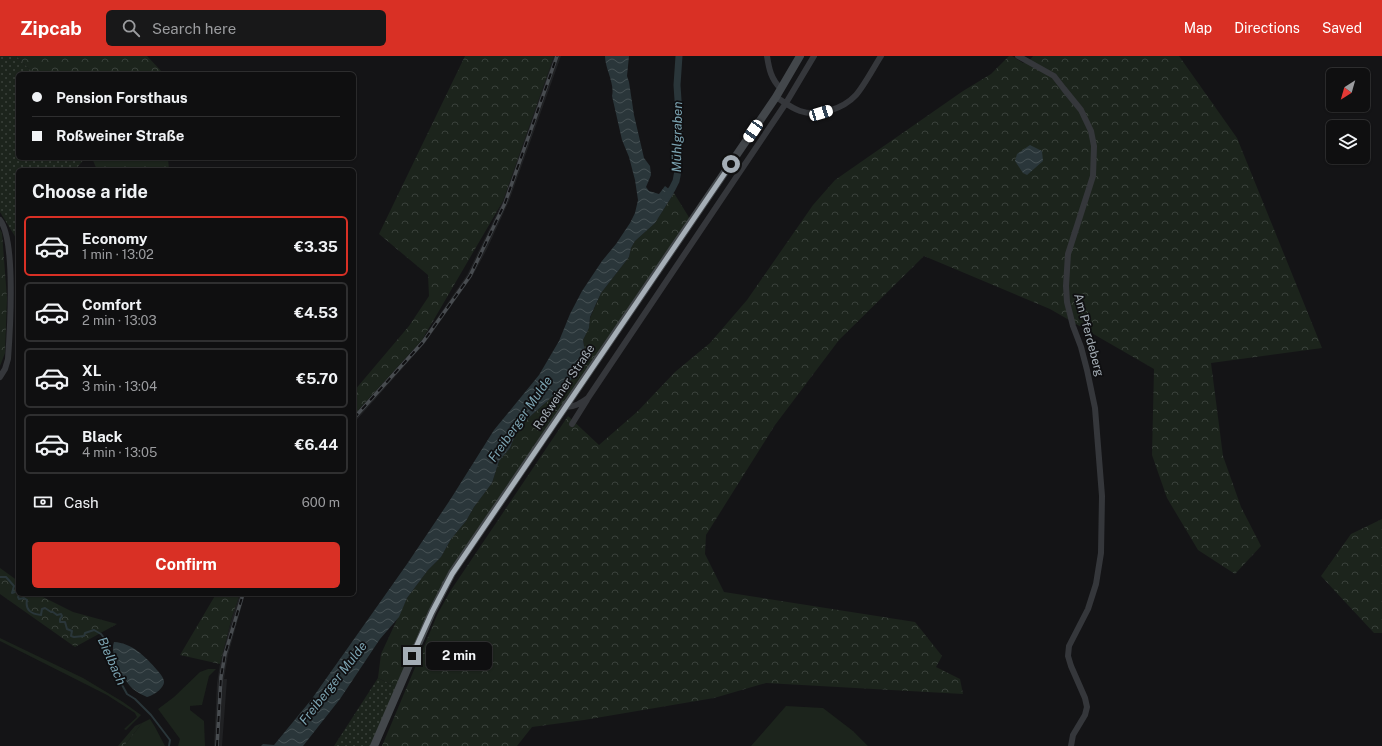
<!DOCTYPE html>
<html lang="en">
<head>
<meta charset="utf-8">
<style>
	body { margin:0; font-family:"Public Sans",sans-serif; background:#181819; color:#f1f3f6; height:100vh; display:flex; flex-direction:column; font-size:15px; white-space:nowrap }
	* { box-sizing:border-box; margin:0 }
	p { font-size:13px; color:#9b9c9f }
	.icon { flex:none; width:22px; height:22px; fill:none; stroke:currentColor; stroke-width:2; stroke-linecap:round; stroke-linejoin:round }
	.map { position:relative; flex:1; overflow:hidden }
	.drawer { position:absolute; left:16px; top:112px; width:340px; height:428px; display:flex; flex-direction:column; background:#0f0f10; border-radius:6px; box-shadow:0 1px 3px #0004,0 0 0 1px #2f2f30 }
	.drawer>* { flex:none }
	.top-card { position:absolute; left:16px; top:16px; width:340px; height:88px; border-radius:6px; box-shadow:0 1px 3px #0004,0 0 0 1px #2f2f30; display:grid; align-content:center; height:88px; padding:0 16px; background:#0f0f10 }
	.needle { width:26px; rotate:217deg }
	.controls { position:absolute; left:1326px; top:12px; display:grid; gap:8px }
	.controls a { display:grid; place-items:center; width:44px; height:44px; border-radius:6px; background:#0f0f10; box-shadow:0 1px 3px #0004,0 0 0 1px #2f2f30; font-size:20px }
	.end { position:absolute; width:18px; height:18px; margin:-9px; border:5px solid #a5aeb6; background:#111; box-shadow:0 0 0 2px #111 }
	.from { border-radius:50% }
	.bubble { position:absolute; height:28px; border-radius:6px; background:#0f0f10; box-shadow:0 1px 3px #0004,0 0 0 1px #2f2f30; font-size:13px; font-weight:700; line-height:28px; text-align:center }
	.car { position:absolute; width:12px; height:24px; margin:-12px -6px; border-radius:5px; box-shadow:0 0 3px 1px #0007; background:linear-gradient(#fff 24%,#345 0 40%,#fff 0 76%,#345 0 86%,#fff 0) }
	.top-card b { display:flex; align-items:center; gap:14px; height:38px; font-size:15px }
	.top-card b+b { border-top:1px solid #2f2f30 }
	.top-card i { width:10px; height:10px; background:#f1f3f6 }
	ul { padding:0; list-style:none }
	li { display:flex; align-items:center; gap:12px; height:60px; margin:0 8px 6px; padding:0 8px; border:2px solid #2f2f30; border-radius:6px }
	li div { flex:1 }
	li b { display:block; font-size:15px }
	li em { font-style:normal; font-weight:700 }
	li.selected { border-color:#d93025 }
	li>.icon { width:36px; height:36px; stroke-width:1.5 }
	h2 { padding:0 16px; font-size:18px; line-height:48px }
	.pay { display:flex; align-items:center; gap:10px; height:44px; padding:0 16px; font-size:15px }
	.pay p { margin-inline-start:auto }
	.primary-button { display:flex; gap:8px; margin-top:auto; padding:8px 16px }
	.primary-button a { flex:1; height:46px; border-radius:6px; background:#d93025; color:#fff; font-size:16px; font-weight:700; line-height:46px; text-align:center }
	header { display:flex; align-items:center; gap:24px; box-sizing:border-box; height:56px; padding:0 20px; background:#d93025; color:#fff }
	header strong { font-size:19px }
	nav { display:flex; gap:22px; margin-inline-start:auto; font-size:14px }
	.search { width:280px; height:36px; background:#181819; display:flex; align-items:center; gap:10px; box-sizing:border-box; padding:0 14px; border-radius:6px; color:#9b9c9f; font-size:15px }
	.map>svg:first-child { display:block }
</style>
</head>
<body>
<header>
<strong>Zipcab</strong>
<div class="search"><svg class="icon" aria-label="search" viewBox="0 0 24 24"><circle cx="10" cy="10" r="6"/><path d="M15 15l6 6"/></svg>Search here</div>
<nav><a>Map</a><a>Directions</a><a>Saved</a></nav>
</header>
<div class="map">
<svg width="1382" height="690" viewBox="0 0 1382 690">
	<defs>
		<pattern id="forest-crowns" width="20" height="18" patternUnits="userSpaceOnUse"><rect width="20" height="18" fill="#1c241c"/><path d="M2 6a3 3 0 1 1 6 0M12 15a3 3 0 1 1 6 0" fill="none" stroke="#3a413b"/></pattern>
		<pattern id="garden-dots" width="8" height="8" patternUnits="userSpaceOnUse"><rect width="8" height="8" fill="#1c241c"/><path d="M2 2h.1M6 6h.1" fill="none" stroke="#3a413b" stroke-width="1.8" stroke-linecap="round"/></pattern>
		<pattern id="water-waves" width="16" height="10" patternUnits="userSpaceOnUse"><rect width="16" height="10" fill="#2a363a"/><path d="M0 5q4-4 8 0t8 0" fill="none" stroke="#465154"/></pattern>
	</defs>
	<rect width="100%" height="100%" fill="#141416"/>
	<path fill="#202123" d="M554 0H561L509 145 487 193 472 221 425 287 354 367V359L422 284 467 219 503 145Z
		M240 538H245L228 599 224 623H227L222 690H214L217 627 220 608 232 561Z"/>
	<path fill="#1c241c" d="M0 582 83 622 123 646 141 659 126 674 124 673 137 661 135 657 107 639 0 585Z
		M208 613H216L209 620 202 649 190 650V654L204 665 205 690H178L180 683 158 653 174 641 200 616Z
		M786 650 823 652 853 675 868 690H751Z
		M150 663 155 671 165 690H124L142 667Z"/>
	<path fill="url(#forest-crowns)" d="M16 0H147L164 18H34Z
		M465 0H554L503 145 422 284 354 359V335L409 270 429 240 428 219 379 178Z
		M1009 0H1012L1023 7 1029 5 1033 0H1179L1237 82 1322 292 1211 307 1223 400 1241 451 1261 490 1235 518 1198 494 1167 442 1152 399 1154 313 1050 253 924 200 839 284 775 369 706 479 705 498 724 536 915 566 942 600 936 611 960 623 963 638 766 627 714 642 584 664 532 671 517 690H382L438 557 451 534 568 360 599 389 638 355 675 316 710 287 747 244 813 149 835 124 963 35 991 18Z
		M92 102H168L169 114H97Z
		M674 137 690 163 629 250V253L480 471 396 631 378 622 381 598 407 542 428 514 441 501 451 483 466 465 474 451 492 427 499 405 510 392 515 379 525 365 571 324 585 296 583 284 589 272 590 262 601 237 629 201 631 192 635 185 655 167Z
		M0 173 2 177 7 242 5 297 0 310Z
		M1382 463V577H1374L1321 520 1351 478Z
		M0 512 18 525V538H37L73 556 117 568 75 591 0 538Z
		M216 538H240L232 561 220 608 180 599Z
		M142 667 124 690H118L135 670Z"/>
	<path fill="url(#garden-dots)" d="M0 0H16L34 18H18V102H85L75 114H18V180L16 182 0 156Z
		M378 622 396 631 372 690H334Z"/>
	<path fill="url(#water-waves)" d="M605 0H629L627 20 629 26 634 59 644 102 650 110 651 119 646 131 649 135 659 138 665 130 674 137 655 167 635 185 631 192 629 201 601 237 590 261 589 272 583 284 585 296 571 324 525 365 515 379 510 392 499 405 492 427 474 451 466 465 451 483 441 501 428 514 407 542 399 561 380 583 340 643 303 690H261L263 688 274 689 311 644 407 508 450 444 494 374 539 319 559 285 570 258 582 235 602 205 616 188 630 167 635 157 638 144 635 124 629 101 622 84 612 40C615 27 605 13 605 0Z
		M1030 89 1042 95 1043 105 1027 119 1023 117 1015 105 1017 98Z
		M114 586C132 587 146 601 157 614 160 617 163 621 164 625 165 632 153 640 147 641 142 639 137 636 133 633 124 625 109 598 114 586Z"/>
	<g fill="none" stroke-linecap="round" stroke-linejoin="round">
		<path stroke="#2a363a" stroke-width="2" d="M0 521H6L14 530 12 537 18 535
			M19 538 18 541 19 543 24 542 27 544C25 554 31 558 41 559L42 553 45 552 51 556H53L57 559 61 558 62 560 60 563V566H65L67 573 72 575 71 580 74 581 84 580 85 577 94 574 101 578 105 583 104 588 115 616 127 638 135 643 151 659 170 684 169 690"/>
		<path stroke="#2a363a" stroke-width="7" d="M665 142 672 133 676 125 678 115 679 98V59L677 29 679 0"/>
		<path stroke="#35373b" stroke-width="6" d="M767 0C769 13 771 23 781 33
			M1018 0 1054 20 1064 33 1081 54 1091 75 1094 90 1093 120 1068 198 1066 230 1067 246 1073 270 1081 291 1087 314 1095 352 1102 440 1101 497 1096 528 1088 553 1069 590 1068 600 1071 610 1085 642 1087 651 1085 659 1073 679 1071 690
			M776 41C784 46 791 52 800 55 818 61 843 53 856 39 864 30 874 11 881 0
			M0 164C16 184 10 276 8 303L5 313 0 321
			M566 351C575 351 581 347 588 342L786 47 814 0
			M572 368 587 344"/>
		<path stroke="#43474b" stroke-width="8" d="M374 690 432 556 452 517 776 41 800 0"/>
		<g stroke="#484c50" stroke-width="3.5">
			<path id="rail" d="M354 362 423 286 470 220 505 147 557 0
				M217 690 221 621 225 598 243 538"/>
		</g>
		<use href="#rail" stroke="#0f0f11" stroke-width="2" stroke-dasharray="6" stroke-linecap="butt"/>
	</g>
	<g fill="none" stroke-linecap="round" stroke-linejoin="round">
		<path stroke="#a5aeb6" stroke-width="5" d="M412 600 432 556 452 518 731 108"/>
	</g>
	<g text-anchor="middle" dominant-baseline="central" stroke-width="3.5" stroke-linejoin="round" paint-order="stroke">
		<g font-size="12" fill="#a5aeb6" stroke="#0f0f11">
			<text transform="translate(1089 279) rotate(75)">Am Pferdeberg</text>
			<text transform="translate(564 331) rotate(-56)">Roßweiner Straße</text>
		</g>
		<g font-size="13" font-style="italic" fill="#7ca4b2" stroke="#0f0f11">
			<text transform="translate(677 81) rotate(-89)">Mühlgraben</text>
			<text transform="translate(520 363) rotate(-55)">Freiberger Mulde</text>
			<text transform="translate(112 605) rotate(66)">Bielbach</text>
			<text transform="translate(333 627) rotate(-52)">Freiberger Mulde</text>
		</g>
	</g>
</svg>
<div class="controls">
<a><svg class="needle" viewBox="-14 -14 28 28"><path d="M0-13l5 13h-10z" fill="#e53935"/><path d="M0 13l5-13h-10z" fill="#9b9c9f"/></svg></a>
<a><svg class="icon" aria-label="layers" viewBox="0 0 24 24"><path d="M12 4l9 5-9 5-9-5zM3 14l9 5 9-5"/></svg></a>
</div>
<i class="end from" style="left:731px;top:108px"></i>
<i class="end" style="left:412px;top:600px"></i>
<div class="bubble" style="left:426px;top:586px;width:66px">2 min</div>
<i class="car" style="left:821px;top:57px;rotate:73deg"></i>
<i class="car" style="left:753px;top:75px;rotate:214deg"></i>
<div class="top-card">
<b><i class="from"></i>Pension Forsthaus</b>
<b><i></i>Roßweiner Straße</b>
</div>
<section class="drawer">
<h2>Choose a ride</h2>
<ul>
<li class="selected"><svg class="icon" aria-label="car" viewBox="0 0 24 24"><path d="M5 17H2v-5l4-1 3-4h7l3 4 3 1v5h-3M9 17h6M6 11h13"/><circle cx="7" cy="17" r="2"/><circle cx="17" cy="17" r="2"/></svg><div><b>Economy</b><p>1 min · 13:02</p></div><em>€3.35</em></li>
<li><svg class="icon" aria-label="car" viewBox="0 0 24 24"><path d="M5 17H2v-5l4-1 3-4h7l3 4 3 1v5h-3M9 17h6M6 11h13"/><circle cx="7" cy="17" r="2"/><circle cx="17" cy="17" r="2"/></svg><div><b>Comfort</b><p>2 min · 13:03</p></div><em>€4.53</em></li>
<li><svg class="icon" aria-label="car" viewBox="0 0 24 24"><path d="M5 17H2v-5l4-1 3-4h7l3 4 3 1v5h-3M9 17h6M6 11h13"/><circle cx="7" cy="17" r="2"/><circle cx="17" cy="17" r="2"/></svg><div><b>XL</b><p>3 min · 13:04</p></div><em>€5.70</em></li>
<li><svg class="icon" aria-label="car" viewBox="0 0 24 24"><path d="M5 17H2v-5l4-1 3-4h7l3 4 3 1v5h-3M9 17h6M6 11h13"/><circle cx="7" cy="17" r="2"/><circle cx="17" cy="17" r="2"/></svg><div><b>Black</b><p>4 min · 13:05</p></div><em>€6.44</em></li>
</ul>
<div class="pay"><svg class="icon" aria-label="cash" viewBox="0 0 24 24"><path d="M3 7h18v10H3z"/><circle cx="12" cy="12" r="2"/></svg>Cash<p>600 m</p></div>
<div class="primary-button"><a>Confirm</a></div>
</section>
</div>
</body>
</html>
